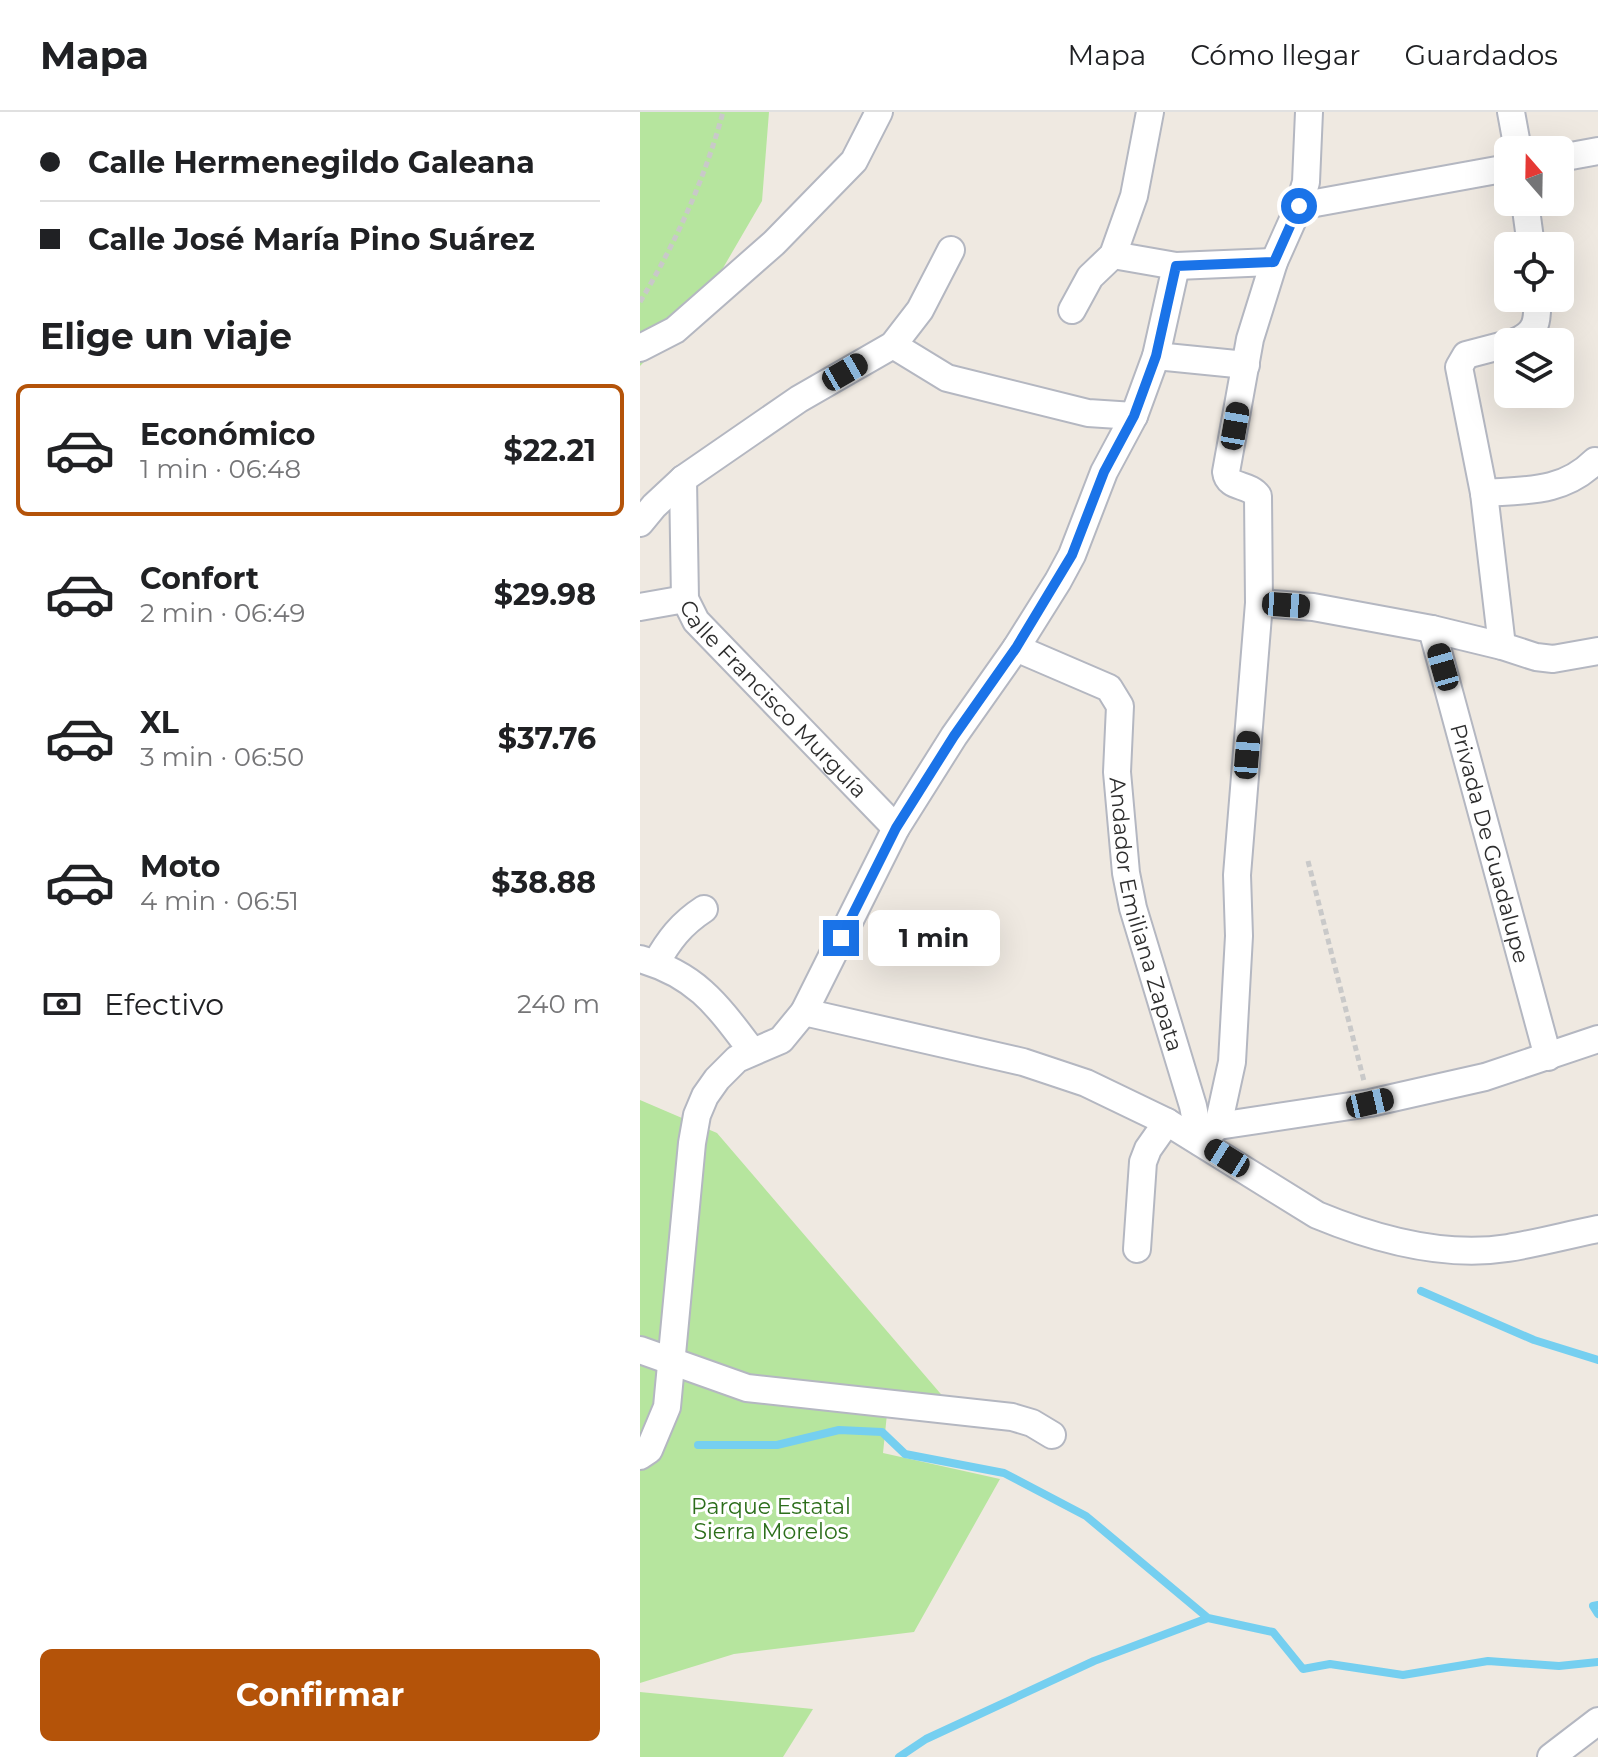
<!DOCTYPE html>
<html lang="es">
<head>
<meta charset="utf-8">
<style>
	body { margin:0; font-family:Montserrat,sans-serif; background:#f2f2f2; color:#202124; height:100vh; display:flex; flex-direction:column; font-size:30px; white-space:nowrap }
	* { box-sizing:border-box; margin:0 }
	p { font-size:26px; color:#757577 }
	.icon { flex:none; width:44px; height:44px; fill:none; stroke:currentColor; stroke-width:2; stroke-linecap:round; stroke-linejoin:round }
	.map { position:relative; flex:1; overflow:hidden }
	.drawer { display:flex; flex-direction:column; background:#fff; width:640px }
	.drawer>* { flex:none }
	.banner { display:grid; align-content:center; height:176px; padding:0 40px; background:#fff }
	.needle { width:52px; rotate:340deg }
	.fabs { position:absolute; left:854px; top:24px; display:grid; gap:16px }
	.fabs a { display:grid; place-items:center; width:80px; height:80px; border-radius:12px; background:#fff; box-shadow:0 8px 32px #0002; font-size:40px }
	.end { position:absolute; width:36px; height:36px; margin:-18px; border:10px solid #1a73e8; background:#fff; box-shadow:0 0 0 4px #fff }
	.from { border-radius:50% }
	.bubble { position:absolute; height:56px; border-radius:12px; background:#fff; box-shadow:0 8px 32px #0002; font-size:26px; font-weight:700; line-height:56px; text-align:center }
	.car { position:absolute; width:24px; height:48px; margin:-24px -12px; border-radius:10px; box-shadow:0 0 6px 2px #0007; background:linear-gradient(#222 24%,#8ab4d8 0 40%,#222 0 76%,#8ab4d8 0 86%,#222 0) }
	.banner b { display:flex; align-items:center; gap:28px; height:76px; font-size:30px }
	.banner b+b { border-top:2px solid #e0e0e0 }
	.banner i { width:20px; height:20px; background:#202124 }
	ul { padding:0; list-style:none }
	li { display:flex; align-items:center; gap:24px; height:132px; margin:0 16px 12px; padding:0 24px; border:4px solid transparent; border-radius:12px }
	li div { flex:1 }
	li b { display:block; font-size:30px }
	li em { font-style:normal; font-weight:700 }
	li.on { border-color:#b45309 }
	li>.icon { width:72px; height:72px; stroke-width:1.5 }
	h2 { padding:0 40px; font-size:36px; line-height:96px }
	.pay { display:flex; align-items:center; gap:20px; height:88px; padding:0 40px; font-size:30px }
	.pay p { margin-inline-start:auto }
	.action { display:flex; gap:16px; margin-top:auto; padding:16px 40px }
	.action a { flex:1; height:92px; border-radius:12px; background:#b45309; color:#fff; font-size:32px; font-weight:700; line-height:92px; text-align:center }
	header { display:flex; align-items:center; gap:48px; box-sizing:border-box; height:112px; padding:0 40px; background:#fff; border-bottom:2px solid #e0e0e0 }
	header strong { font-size:38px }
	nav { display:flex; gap:44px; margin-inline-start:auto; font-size:28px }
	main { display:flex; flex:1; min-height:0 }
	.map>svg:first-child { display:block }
</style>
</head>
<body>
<header>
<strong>Mapa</strong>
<nav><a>Mapa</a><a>Cómo llegar</a><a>Guardados</a></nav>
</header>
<main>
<section class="drawer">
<div class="banner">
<b><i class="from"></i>Calle Hermenegildo Galeana</b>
<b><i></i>Calle José María Pino Suárez</b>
</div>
<h2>Elige un viaje</h2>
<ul>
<li class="on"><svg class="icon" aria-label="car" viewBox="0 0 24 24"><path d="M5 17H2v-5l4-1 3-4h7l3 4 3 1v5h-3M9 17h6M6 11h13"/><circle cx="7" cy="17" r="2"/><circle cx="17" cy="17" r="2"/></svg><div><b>Económico</b><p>1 min · 06:48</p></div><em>$22.21</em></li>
<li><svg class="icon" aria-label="car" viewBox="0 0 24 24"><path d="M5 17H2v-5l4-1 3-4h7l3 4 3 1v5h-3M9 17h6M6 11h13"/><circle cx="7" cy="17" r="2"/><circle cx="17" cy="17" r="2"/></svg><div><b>Confort</b><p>2 min · 06:49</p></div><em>$29.98</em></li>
<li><svg class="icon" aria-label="car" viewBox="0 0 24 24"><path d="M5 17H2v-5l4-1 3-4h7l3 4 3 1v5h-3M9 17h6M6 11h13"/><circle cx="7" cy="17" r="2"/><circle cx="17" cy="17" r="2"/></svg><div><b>XL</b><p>3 min · 06:50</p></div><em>$37.76</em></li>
<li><svg class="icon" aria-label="car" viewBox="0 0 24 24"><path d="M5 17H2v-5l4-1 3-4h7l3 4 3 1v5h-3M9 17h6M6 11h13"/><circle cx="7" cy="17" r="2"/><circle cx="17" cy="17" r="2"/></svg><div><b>Moto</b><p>4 min · 06:51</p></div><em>$38.88</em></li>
</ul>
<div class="pay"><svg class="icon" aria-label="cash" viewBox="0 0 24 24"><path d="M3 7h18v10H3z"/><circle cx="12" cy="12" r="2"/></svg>Efectivo<p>240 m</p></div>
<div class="action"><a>Confirmar</a></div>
</section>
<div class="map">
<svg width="958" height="1645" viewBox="0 0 958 1645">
	<rect width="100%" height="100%" fill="#efe9e1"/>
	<path fill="#b6e59e" d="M0 0H129L122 89 65 187 0 254Z
		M0 988 77 1021 312 1295 248 1292 243 1341 360 1367 274 1520 94 1542 0 1571Z
		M0 1580 173 1597 143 1645H0Z"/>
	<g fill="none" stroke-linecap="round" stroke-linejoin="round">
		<path stroke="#75cff0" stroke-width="8" d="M781 1179 894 1228 958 1248
			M58 1333H137L199 1318 242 1320 265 1342 364 1361 446 1404 568 1506 633 1520 663 1557 690 1552 763 1563 848 1549 919 1554 958 1550
			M958 1493 953 1494 958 1502
			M259 1645 286 1627 454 1549 568 1506"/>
		<g stroke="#b4b7c1" stroke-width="30">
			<g id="minor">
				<path d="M871 0 878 38"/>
				<path d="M920 46 958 39"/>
				<path d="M885 90 891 134"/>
				<path d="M659 94 868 56"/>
				<path d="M473 143 536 154 634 150"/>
				<path d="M432 198 450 165 473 143 494 84 510 0"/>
				<path d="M875 230C897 221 898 209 897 186"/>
				<path d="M253 233 307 266 448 301 494 304"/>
				<path d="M0 236 35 218 134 131 214 49 239 0"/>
				<path d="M516 244 606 253"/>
				<path id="s1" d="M43 367 45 487 56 509 256 716"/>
				<path d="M844 381C886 378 923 381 955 349"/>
				<path d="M0 411 14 394 43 367 159 287 253 233 280 198 311 138"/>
				<path d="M619 491 673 495 792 517 862 534 896 545 913 547 958 539"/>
				<path d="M0 495 45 487"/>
				<path id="s2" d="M792 517 908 945"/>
				<path d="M862 534 844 381 819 255 826 243 868 232"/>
				<path id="s3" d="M376 536 469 576 480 594 477 660 486 761 493 796 553 994 560 1030"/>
				<path d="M0 847C57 863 78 894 112 939"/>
				<path d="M16 851C29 828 41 812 64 797"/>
				<path d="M164 900 383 950 446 971 527 1010 677 1103C735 1127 804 1146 868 1136 898 1131 928 1123 958 1117"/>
				<path d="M578 1014 592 950 599 824 597 763 619 491 618 384C609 371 588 377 586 360L610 227 634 150 659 94 666 70 669 0"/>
				<path d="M566 1025 578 1014 730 991 783 979 845 965 958 927"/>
				<path d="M497 1137 503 1050 508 1037 527 1010"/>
				<path d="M0 1238 107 1276 372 1305 392 1311 412 1323"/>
				<path d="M0 1344 9 1338 27 1295 52 1031 57 1003 65 984 77 967 97 947 141 928 164 900 256 716 314 624 376 536 418 469 432 443 464 360 494 304 516 244 536 154"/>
				<path d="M911 1645 958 1609"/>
			</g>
		</g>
		<path stroke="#c9c9c9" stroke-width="5" stroke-dasharray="6 4" stroke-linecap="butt" d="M0 190C36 130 65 67 83 0
			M668 749 724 969"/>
		<use href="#minor" stroke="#fff" stroke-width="26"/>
	</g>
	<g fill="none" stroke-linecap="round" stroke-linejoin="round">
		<path stroke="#1a73e8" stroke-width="10" d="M201 826 256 716 314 624 376 536 432 443 464 360 494 304 516 244 536 154 634 150 659 94"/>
	</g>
	<g text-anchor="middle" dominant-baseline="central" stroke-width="6" stroke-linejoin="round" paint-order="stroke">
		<g font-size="22" fill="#2e2e2e" stroke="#fff">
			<text stroke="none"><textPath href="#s1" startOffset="254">Calle Francisco Murguía</textPath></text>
			<text stroke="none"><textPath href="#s2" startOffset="222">Privada De Guadalupe</textPath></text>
			<text stroke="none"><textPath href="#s3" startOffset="334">Andador Emiliana Zapata</textPath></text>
		</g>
		<g font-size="22" fill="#2c6e1b" stroke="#fff">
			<text x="131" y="1394">Parque Estatal<tspan x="131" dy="25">Sierra Morelos</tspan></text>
		</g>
	</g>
</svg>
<div class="fabs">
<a><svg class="needle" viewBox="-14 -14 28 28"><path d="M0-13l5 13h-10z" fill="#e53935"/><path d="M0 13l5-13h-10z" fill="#757577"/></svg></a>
<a><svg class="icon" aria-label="locate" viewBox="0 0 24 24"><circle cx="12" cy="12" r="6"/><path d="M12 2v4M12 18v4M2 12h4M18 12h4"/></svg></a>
<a><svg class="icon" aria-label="layers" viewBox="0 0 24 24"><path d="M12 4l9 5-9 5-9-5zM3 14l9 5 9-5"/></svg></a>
</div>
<i class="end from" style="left:659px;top:94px"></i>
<i class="end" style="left:201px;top:826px"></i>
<div class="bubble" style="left:228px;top:798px;width:132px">1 min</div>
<i class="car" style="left:205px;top:260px;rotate:60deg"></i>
<i class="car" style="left:595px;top:314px;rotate:10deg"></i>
<i class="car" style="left:646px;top:493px;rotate:94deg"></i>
<i class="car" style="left:803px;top:555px;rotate:344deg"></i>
<i class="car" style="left:607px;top:643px;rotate:5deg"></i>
<i class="car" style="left:730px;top:991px;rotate:77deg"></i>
<i class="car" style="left:587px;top:1046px;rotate:302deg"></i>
</div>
</main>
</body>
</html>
